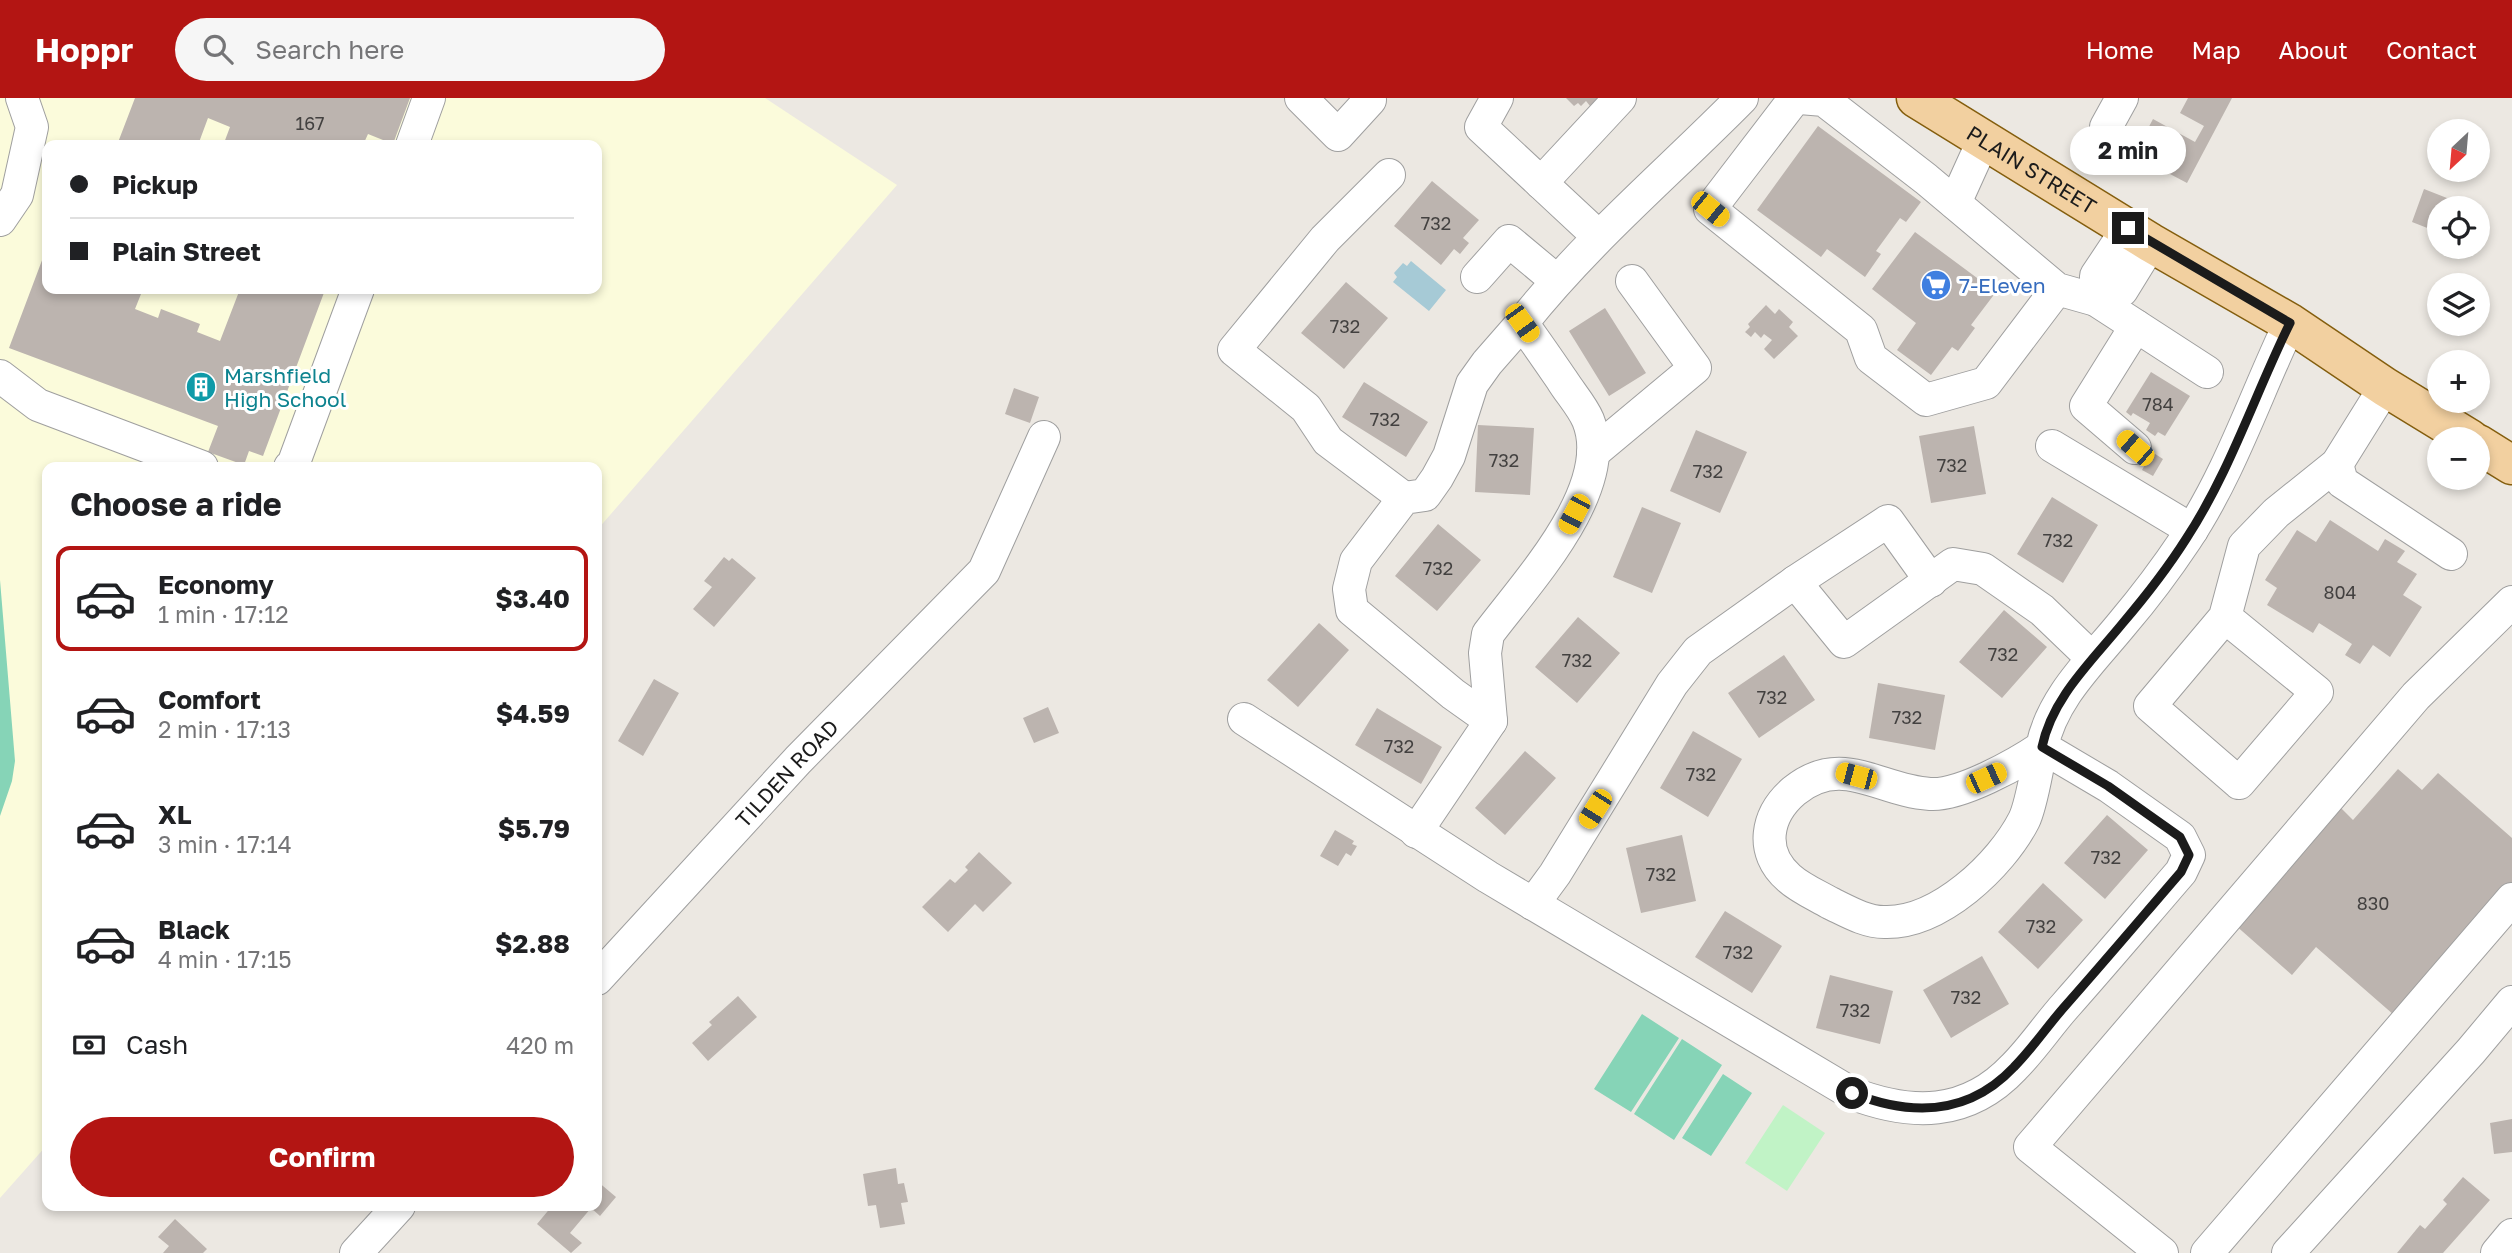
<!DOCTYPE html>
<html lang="en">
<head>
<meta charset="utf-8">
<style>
	body { margin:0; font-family:"Golos Text",sans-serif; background:#f6f6f6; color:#202124; height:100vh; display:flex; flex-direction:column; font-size:26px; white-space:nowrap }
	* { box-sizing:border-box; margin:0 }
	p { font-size:23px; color:#757577 }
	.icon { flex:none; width:38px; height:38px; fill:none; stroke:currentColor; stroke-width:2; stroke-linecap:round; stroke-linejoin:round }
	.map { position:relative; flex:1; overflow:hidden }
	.details { position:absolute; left:42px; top:364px; width:560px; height:749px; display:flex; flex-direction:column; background:#fff; border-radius:14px; box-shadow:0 4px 10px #0003 }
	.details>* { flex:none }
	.banner { position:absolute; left:42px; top:42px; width:560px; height:154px; border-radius:14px; box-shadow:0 4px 10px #0003; display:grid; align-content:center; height:154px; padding:0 28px; background:#fff }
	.needle { width:46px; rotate:206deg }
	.buttons { position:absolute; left:2427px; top:21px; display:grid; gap:14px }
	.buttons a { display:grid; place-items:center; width:63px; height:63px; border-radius:50%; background:#fff; box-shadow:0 4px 10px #0003; font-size:35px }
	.end { position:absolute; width:32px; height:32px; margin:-16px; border:9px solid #1b1b1b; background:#fff; box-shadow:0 0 0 4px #fff }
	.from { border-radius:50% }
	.bubble { position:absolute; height:49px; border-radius:24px; background:#fff; box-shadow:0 4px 10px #0003; font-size:23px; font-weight:700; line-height:49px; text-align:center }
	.car { position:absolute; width:21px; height:42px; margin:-21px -10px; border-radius:9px; box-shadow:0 0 5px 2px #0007; background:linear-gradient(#f5c518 24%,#345 0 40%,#f5c518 0 76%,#345 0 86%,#f5c518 0) }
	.banner b { display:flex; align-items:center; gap:24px; height:66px; font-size:26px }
	.banner b+b { border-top:2px solid #e0e0e0 }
	.banner i { width:18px; height:18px; background:#202124 }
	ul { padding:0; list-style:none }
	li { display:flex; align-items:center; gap:21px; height:105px; margin:0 14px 10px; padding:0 14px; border:4px solid transparent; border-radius:14px }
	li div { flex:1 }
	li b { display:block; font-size:26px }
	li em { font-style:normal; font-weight:700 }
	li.active { border-color:#b31513 }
	li>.icon { width:63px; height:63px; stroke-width:1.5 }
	h2 { padding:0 28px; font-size:32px; line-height:84px }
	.pay { display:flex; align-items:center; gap:18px; height:77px; padding:0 28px; font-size:26px }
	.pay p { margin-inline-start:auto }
	.button { display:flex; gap:14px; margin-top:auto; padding:14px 28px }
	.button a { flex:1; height:80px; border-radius:42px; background:#b31513; color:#fff; font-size:28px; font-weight:700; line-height:80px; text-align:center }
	header { display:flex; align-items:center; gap:42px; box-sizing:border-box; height:98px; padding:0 35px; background:#b31513; color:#fff }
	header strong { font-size:33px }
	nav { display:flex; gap:38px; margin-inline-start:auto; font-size:24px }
	.search { width:490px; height:63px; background:#f6f6f6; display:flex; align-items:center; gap:18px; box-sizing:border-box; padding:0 24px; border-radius:38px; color:#757577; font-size:26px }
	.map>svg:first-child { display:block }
</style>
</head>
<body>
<header>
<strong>Hoppr</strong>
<div class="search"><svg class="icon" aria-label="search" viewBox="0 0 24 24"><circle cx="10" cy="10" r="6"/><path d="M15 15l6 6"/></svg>Search here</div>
<nav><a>Home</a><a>Map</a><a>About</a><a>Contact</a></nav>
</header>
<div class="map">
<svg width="2512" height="1155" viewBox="0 0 2512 1155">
	<rect width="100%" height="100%" fill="#ece8e2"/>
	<path fill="#fbfbdb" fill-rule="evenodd" d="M0 0H765L897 87 597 432V369H47V1047L0 1100ZM47 47H597V191H47Z"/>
	<path fill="#c1f3c6" d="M1783 1007 1825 1035 1787 1093 1745 1065Z"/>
	<path fill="#86d4b7" d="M0 482 15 663 12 683 0 718Z
		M1642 916 1679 940 1631 1014 1594 991Z
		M1682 941 1722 967 1674 1042 1634 1016Z
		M1723 976 1752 995 1711 1058 1682 1040Z"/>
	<path fill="#a6cad6" d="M1411 163 1446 192 1429 213 1393 184 1397 179 1394 175 1403 165 1407 168Z"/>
	<path fill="#bcb4af" d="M135 0H410L393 46 368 36 363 47H278L270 44 269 47H230L224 45 230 29 208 20 198 47H117Z
		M1566 0H1598L1590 8 1586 3 1581 8 1578 5 1574 8Z
		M2188 0H2232L2187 85 2134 57 2153 21 2195 44 2204 28 2180 15Z
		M1818 28 1921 104 1906 124 1900 120 1876 153 1881 156 1865 179 1827 151 1821 159 1757 112Z
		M1432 83 1479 122 1463 140 1469 145 1460 156 1454 151 1441 167 1394 128Z
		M2424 91 2452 102 2449 110H2440V130L2437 129 2435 133 2412 124Z
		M1915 134 1996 194 1971 227 1975 230 1958 253 1952 249 1931 277 1897 252 1916 225 1872 191Z
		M47 149V191H143L135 211 158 220 161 211 200 226 197 234 220 243 240 191 325 192 263 358 249 353 244 367 208 354 218 328 9 250Z
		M1346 184 1388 220 1344 271 1301 235Z
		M1766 207 1775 216 1779 211 1793 224 1789 229 1798 238 1774 261 1764 251 1772 242 1764 236 1761 240 1755 234 1751 239 1745 234 1750 229 1748 226Z
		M1605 210 1646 275 1609 298 1569 233Z
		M2151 274 2190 298 2165 338 2158 334 2155 338 2146 332 2150 325 2133 315 2131 318 2126 314Z
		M1364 284 1428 324 1406 359 1342 319Z
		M1014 290 1039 299 1030 325 1005 316Z
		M1478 327 1534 330 1530 397 1475 394Z
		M1974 328 1986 396 1931 405 1919 338Z
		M1696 332 1747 354 1720 415 1670 393Z
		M2152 354 2163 361 2153 378 2142 372Z
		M2052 399 2098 427 2063 485 2017 456Z
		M1642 409 1681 425 1652 495 1613 479Z
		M2330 422 2378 453 2385 441 2405 453 2397 464 2417 476 2403 497 2422 509 2390 559 2373 547 2360 566 2345 557 2352 546 2319 525 2313 535 2267 507 2277 490 2265 482 2297 432 2316 444Z
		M1438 426 1481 462 1437 513 1395 478Z
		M724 459 729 463 732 460 756 480 714 529 693 511 712 489 704 483Z
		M2004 512 2047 549 2002 600 1959 564Z
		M1578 519 1620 555 1577 605 1535 569Z
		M1319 525 1349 552 1298 609 1267 582Z
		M1784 557 1815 602 1759 640 1728 595Z
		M654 581 679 595 643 658 618 643Z
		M1878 585 1945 597 1935 652 1869 640Z
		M1048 609 1059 635 1034 645 1023 620Z
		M1377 610 1442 649 1421 686 1355 647Z
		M1693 633 1742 661 1708 719 1660 690Z
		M1525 653 1556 680 1505 737 1475 710Z
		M2398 671 2422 692 2438 675 2512 740V784L2394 917 2316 849 2292 877 2234 826 2339 708 2353 722Z
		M2107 717 2148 752 2105 801 2064 765Z
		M1335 732 1354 743 1352 746 1357 748 1351 758 1346 755 1338 768 1320 758Z
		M1682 737 1696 803 1641 815 1626 750Z
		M979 754 1012 785 983 814 975 806 948 834 922 809 950 781 955 785 968 772 965 769Z
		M2043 785 2083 822 2038 871 1998 834Z
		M1725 813 1782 848 1752 895 1695 859Z
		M1982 858 2009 906 1951 940 1923 892Z
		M1830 877 1893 893 1880 946 1816 930Z
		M738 898 757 919 708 963 692 945 712 927 709 924Z
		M2512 1021V1054L2494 1056 2490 1025Z
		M896 1070 898 1086 904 1085 908 1104 901 1105 905 1126 880 1130 876 1107 868 1108 863 1076Z
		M2463 1079 2490 1102 2443 1155H2397L2420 1127 2425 1131 2447 1106 2443 1102Z
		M597 1083 616 1099 600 1118 591 1110 570 1135 582 1145 571 1155 537 1126 552 1108 574 1110 597 1108Z
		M175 1121 207 1151 203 1155H163L169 1148 158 1139Z"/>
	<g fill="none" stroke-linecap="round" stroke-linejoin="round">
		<g stroke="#9f9f9f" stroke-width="34">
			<g id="minor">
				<path d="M1301 0 1338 37 1370 2"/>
				<path d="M1497 0 1481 29 1598 138"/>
				<path d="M1795 0 1710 111 1861 232 1871 260 1926 302 1986 285 2057 191"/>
				<path d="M1800 0 1824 2 1926 81 2057 191 2096 202 2207 274"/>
				<path d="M2106 29 2122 0"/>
				<path d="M412 47 429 0"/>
				<path d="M1389 77 1325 141 1234 252 1306 310 1328 343 1404 400"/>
				<path d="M1541 85 1620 0"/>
				<path d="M1955 105 1984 41"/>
				<path d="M0 122 17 97 32 29 22 0"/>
				<path d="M1477 179 1509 143 1557 183"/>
				<path d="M2096 202 2122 192 2151 145"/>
				<path d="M2096 202V178L2128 130"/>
				<path d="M0 278 38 307 202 369"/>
				<path d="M2052 348 2192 432"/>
				<path d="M2135 350 2086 308 2136 228"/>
				<path d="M1593 355 1695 270 1632 183"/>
				<path d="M2337 366 2342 384 2451 456"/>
				<path d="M290 369 293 367 358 191"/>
				<path d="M1795 484 1844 544 1953 466 1983 471 2042 512 2092 560"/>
				<path d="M2225 519 2317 594 2239 685 2150 608 2225 519 2244 448 2276 415 2337 366 2385 289"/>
				<path d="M1244 621 1488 779 1851 995C1911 1018 1967 1019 2014 969 2033 950 2048 927 2066 907 2105 863 2143 818 2181 774L2189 757 2180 739 2108 688 2042 649C2037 668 2032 706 2024 722 2001 767 1939 826 1884 824 1865 824 1847 813 1830 805 1816 797 1800 790 1789 780 1759 754 1766 717 1794 693 1842 654 1879 693 1930 696 1960 698 2017 666 2042 649 2052 600 2091 564 2122 526 2145 499 2166 471 2186 441 2230 375 2256 296 2290 225"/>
				<path d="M1491 623 1485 555 1488 536C1526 485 1616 390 1588 322 1582 308 1570 295 1562 282 1549 263 1536 244 1522 225 1588 142 1668 75 1742 0"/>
				<path d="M1416 734 1491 623 1453 596 1352 512 1349 491 1356 463 1404 400 1425 397 1437 380 1449 358 1472 286 1487 265 1522 225"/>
				<path d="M1533 806 1555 776 1672 586 1698 553 1795 484 1888 423 1931 483"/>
				<path id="s1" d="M597 881 798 662 984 473 1044 339"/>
				<path d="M356 1155 399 1108"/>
				<path d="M2162 1155 2030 1049 2416 598 2512 504"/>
				<path d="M2207 1155 2512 801"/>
				<path d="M2288 1155 2471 953 2512 904"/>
				<path d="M2497 1155 2512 1137"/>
			</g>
		</g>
		<g stroke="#845e0e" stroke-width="41">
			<g id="major">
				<path id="s2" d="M1916 0 2151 145 2290 225 2385 289 2470 341"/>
				<path d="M2478 346 2512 367"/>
			</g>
		</g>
		<use href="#minor" stroke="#fff" stroke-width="32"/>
		<use href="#major" stroke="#f2d0a0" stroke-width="38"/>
	</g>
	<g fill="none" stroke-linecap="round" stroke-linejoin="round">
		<path stroke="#1b1b1b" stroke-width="9" d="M1852 995C1910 1018 1968 1018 2014 969 2033 950 2048 927 2066 907 2105 863 2143 818 2181 774L2189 757 2180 739 2108 688 2042 649C2052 600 2091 564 2122 526 2145 499 2167 471 2186 441 2230 374 2255 296 2290 225L2128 130"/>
	</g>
	<defs>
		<g id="supermarket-disc" transform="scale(1.575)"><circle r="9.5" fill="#3f7fe0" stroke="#fff"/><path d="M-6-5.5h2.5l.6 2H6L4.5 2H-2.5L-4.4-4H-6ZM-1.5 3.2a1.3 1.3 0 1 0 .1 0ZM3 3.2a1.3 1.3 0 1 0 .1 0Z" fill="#fff"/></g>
		<g id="building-disc" transform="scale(1.575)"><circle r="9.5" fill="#0f9aa8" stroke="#fff"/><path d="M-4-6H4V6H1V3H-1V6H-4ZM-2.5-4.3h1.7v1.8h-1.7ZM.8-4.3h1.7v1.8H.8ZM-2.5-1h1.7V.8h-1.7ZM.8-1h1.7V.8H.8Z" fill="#fff"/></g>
	</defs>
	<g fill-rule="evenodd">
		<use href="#supermarket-disc" x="1936" y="187"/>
		<use href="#building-disc" x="201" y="289"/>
	</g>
	<g text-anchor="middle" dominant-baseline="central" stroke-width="6" stroke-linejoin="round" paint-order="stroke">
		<g font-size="18" fill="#434140">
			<text x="310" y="25">167</text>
			<text x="1436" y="125">732</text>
			<text x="1345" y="228">732</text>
			<text x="2158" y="306">784</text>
			<text x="1385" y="321">732</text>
			<text x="1504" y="362">732</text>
			<text x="1952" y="367">732</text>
			<text x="1708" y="373">732</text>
			<text x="2058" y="442">732</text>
			<text x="1438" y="470">732</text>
			<text x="2340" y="494">804</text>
			<text x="2003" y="556">732</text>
			<text x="1577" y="562">732</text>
			<text x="1772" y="599">732</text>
			<text x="1907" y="619">732</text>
			<text x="1399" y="648">732</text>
			<text x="1701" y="676">732</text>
			<text x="2106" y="759">732</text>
			<text x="1661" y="776">732</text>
			<text x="2373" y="805">830</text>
			<text x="2041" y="828">732</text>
			<text x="1738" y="854">732</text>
			<text x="1966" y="899">732</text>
			<text x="1855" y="912">732</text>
		</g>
		<g font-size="21" fill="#1b1b1b" stroke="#fff">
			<text stroke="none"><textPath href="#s2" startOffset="136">PLAIN STREET</textPath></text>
			<text stroke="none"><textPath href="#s1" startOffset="280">TILDEN ROAD</textPath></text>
		</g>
		<g font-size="21" fill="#366cbe" stroke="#fff" text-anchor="start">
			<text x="1959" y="187">7-Eleven</text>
		</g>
		<g font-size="21" fill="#0d838f" stroke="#fff" text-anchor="start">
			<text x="224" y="277">Marshfield<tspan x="224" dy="24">High School</tspan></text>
		</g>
	</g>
</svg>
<div class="buttons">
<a><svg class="needle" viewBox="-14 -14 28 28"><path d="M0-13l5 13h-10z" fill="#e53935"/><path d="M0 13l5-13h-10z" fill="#757577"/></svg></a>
<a><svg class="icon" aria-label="locate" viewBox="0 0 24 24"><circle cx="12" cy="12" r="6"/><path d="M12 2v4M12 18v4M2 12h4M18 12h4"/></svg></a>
<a><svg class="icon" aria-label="layers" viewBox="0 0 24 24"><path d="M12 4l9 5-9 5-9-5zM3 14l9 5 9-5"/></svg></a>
<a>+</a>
<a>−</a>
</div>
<i class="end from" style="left:1852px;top:995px"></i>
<i class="end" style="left:2128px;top:130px"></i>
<div class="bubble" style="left:2070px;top:28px;width:116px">2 min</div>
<i class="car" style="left:1710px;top:111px;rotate:129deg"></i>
<i class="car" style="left:1522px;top:225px;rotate:144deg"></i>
<i class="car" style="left:2135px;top:350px;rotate:311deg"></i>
<i class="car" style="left:1574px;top:416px;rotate:208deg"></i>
<i class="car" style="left:1856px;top:678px;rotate:285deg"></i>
<i class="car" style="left:1986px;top:680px;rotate:65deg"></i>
<i class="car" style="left:1595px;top:711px;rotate:212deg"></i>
<div class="banner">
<b><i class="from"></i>Pickup</b>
<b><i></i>Plain Street</b>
</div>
<section class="details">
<h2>Choose a ride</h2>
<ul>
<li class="active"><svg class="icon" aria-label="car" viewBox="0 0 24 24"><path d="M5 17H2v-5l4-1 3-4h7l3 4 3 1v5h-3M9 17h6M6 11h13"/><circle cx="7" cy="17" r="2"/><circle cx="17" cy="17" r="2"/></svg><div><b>Economy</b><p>1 min · 17:12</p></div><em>$3.40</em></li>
<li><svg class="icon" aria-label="car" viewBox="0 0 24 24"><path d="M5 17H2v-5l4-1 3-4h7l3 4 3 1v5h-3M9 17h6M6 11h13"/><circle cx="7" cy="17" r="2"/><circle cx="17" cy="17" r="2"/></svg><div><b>Comfort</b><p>2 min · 17:13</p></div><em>$4.59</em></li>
<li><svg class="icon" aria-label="car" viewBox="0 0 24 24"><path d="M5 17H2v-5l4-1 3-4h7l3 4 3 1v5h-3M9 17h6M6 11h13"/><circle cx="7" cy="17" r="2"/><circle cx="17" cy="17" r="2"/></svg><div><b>XL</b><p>3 min · 17:14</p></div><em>$5.79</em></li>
<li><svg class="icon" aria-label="car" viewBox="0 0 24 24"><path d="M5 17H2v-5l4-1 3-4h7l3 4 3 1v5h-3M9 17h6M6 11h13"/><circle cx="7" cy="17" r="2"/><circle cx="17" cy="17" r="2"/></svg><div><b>Black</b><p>4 min · 17:15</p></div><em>$2.88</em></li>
</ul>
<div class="pay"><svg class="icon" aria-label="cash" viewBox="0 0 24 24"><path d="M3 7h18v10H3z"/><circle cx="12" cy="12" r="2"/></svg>Cash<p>420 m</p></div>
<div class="button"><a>Confirm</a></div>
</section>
</div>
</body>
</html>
